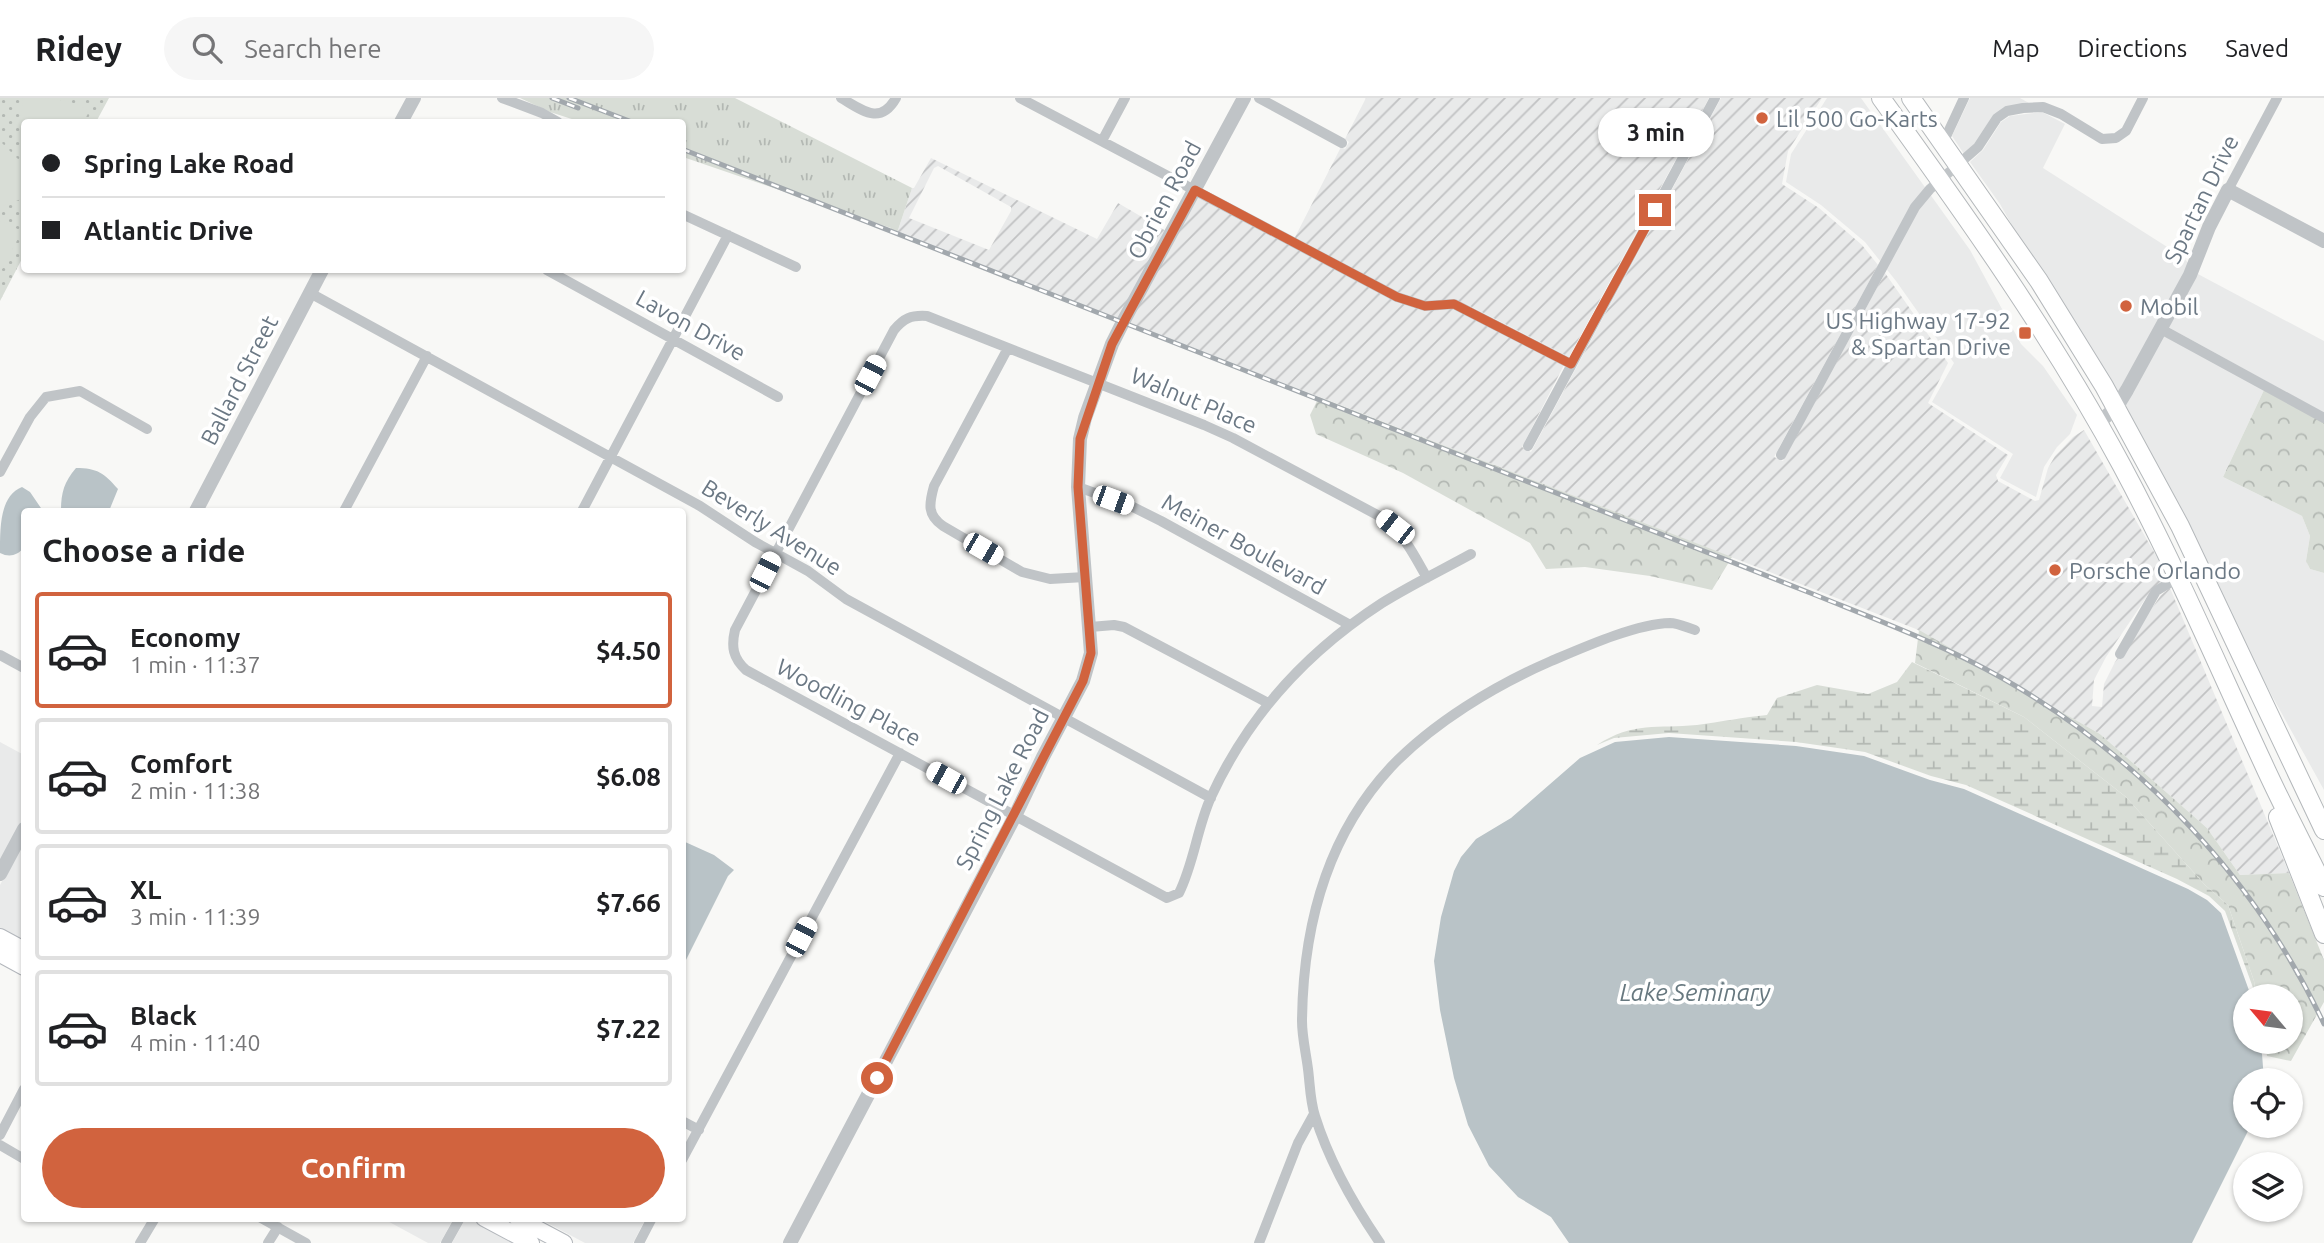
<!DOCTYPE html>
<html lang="en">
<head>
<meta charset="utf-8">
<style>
	body { margin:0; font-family:Ubuntu,sans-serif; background:#f6f6f6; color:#202124; height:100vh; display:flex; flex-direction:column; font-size:26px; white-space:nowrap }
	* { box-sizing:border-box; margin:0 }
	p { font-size:23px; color:#757577 }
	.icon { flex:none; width:38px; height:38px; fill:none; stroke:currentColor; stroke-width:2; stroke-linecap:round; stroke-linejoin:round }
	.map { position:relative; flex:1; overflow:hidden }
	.drawer { position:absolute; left:21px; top:410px; width:665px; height:714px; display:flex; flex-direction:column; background:#fff; border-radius:7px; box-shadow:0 2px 5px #0004 }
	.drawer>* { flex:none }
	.banner { position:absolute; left:21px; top:21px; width:665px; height:154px; border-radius:7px; box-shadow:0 2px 5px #0004; display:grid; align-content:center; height:154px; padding:0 21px; background:#fff }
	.needle { width:46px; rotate:299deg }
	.tools { position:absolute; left:2233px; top:886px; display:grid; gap:14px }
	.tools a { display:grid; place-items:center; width:70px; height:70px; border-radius:50%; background:#fff; box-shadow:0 2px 5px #0004; font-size:35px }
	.end { position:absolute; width:32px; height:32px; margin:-16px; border:9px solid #d1633e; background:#fff; box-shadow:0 0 0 4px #fff }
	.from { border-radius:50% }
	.bubble { position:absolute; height:49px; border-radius:24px; background:#fff; box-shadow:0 2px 5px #0004; font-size:23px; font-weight:700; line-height:49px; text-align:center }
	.car { position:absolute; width:21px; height:42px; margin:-21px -10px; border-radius:9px; box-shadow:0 0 5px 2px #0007; background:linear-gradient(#fff 24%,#345 0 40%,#fff 0 76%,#345 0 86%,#fff 0) }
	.banner b { display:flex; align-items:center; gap:24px; height:66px; font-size:26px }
	.banner b+b { border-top:2px solid #e0e0e0 }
	.banner i { width:18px; height:18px; background:#202124 }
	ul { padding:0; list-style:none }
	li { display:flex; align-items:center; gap:21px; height:116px; margin:0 14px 10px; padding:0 7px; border:4px solid #e0e0e0; border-radius:7px }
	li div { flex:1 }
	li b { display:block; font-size:26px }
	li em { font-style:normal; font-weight:700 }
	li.active { border-color:#d1633e }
	li>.icon { width:63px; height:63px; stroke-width:1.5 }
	h2 { padding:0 21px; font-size:32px; line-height:84px }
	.button { display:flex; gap:14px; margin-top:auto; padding:14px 21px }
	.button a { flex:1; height:80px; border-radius:42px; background:#d1633e; color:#fff; font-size:28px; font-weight:700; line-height:80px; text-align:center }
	header { display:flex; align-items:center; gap:42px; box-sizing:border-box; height:98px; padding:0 35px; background:#fff; border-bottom:2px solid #e0e0e0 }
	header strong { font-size:33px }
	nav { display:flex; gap:38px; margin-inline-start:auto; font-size:24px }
	.search { width:490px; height:63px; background:#f6f6f6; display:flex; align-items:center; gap:18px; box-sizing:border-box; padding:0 24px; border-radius:38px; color:#757577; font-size:26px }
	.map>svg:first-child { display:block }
</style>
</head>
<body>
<header>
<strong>Ridey</strong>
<div class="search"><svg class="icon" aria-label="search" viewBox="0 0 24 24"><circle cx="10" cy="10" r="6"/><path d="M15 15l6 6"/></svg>Search here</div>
<nav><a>Map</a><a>Directions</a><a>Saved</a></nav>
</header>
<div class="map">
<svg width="2324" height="1145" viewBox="0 0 2324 1145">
	<defs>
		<pattern id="industrial-furrows" width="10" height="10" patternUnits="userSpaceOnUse" patternTransform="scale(1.75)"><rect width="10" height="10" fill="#e9eaea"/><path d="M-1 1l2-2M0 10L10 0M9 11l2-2" fill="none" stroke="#c1c2c3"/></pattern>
		<pattern id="grass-tufts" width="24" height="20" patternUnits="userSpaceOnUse" patternTransform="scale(1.75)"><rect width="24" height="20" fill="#d8ddd6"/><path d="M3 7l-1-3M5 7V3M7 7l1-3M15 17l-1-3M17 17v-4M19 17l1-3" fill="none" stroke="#b3b8b3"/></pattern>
		<pattern id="forest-crowns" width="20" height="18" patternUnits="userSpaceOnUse" patternTransform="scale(1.75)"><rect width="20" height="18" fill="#d8ddd6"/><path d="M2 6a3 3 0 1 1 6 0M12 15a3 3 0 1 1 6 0" fill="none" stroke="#b3b8b3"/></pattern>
		<pattern id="wetland-marsh" width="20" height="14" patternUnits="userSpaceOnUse" patternTransform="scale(1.75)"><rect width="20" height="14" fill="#d8ddd6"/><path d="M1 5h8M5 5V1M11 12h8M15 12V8" fill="none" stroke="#b3b8b3"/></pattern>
		<pattern id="park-dots" width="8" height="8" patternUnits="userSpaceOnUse" patternTransform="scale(1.75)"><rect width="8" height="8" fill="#d8ddd6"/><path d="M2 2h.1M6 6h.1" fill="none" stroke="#b3b8b3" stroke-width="1.8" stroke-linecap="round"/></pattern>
	</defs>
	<rect width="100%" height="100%" fill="#f8f8f6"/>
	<path fill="#e9eaea" d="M1827 0H1861L1970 152 2021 246 2043 268 2077 317 2070 336 2057 349 2044 369 2036 399 2000 380 2013 356 1932 304 1954 265 1896 183 1865 144 1821 107 1786 84 1791 56Z
		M1970 0H2020L2029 5 1994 16 1974 46 1964 56 1952 38Z
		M2042 14 2065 26 2043 70 2183 159 2189 166 2116 300 2032 163 2000 106 1970 64 1983 52 2001 24 2010 18Z
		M2196 175 2324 243V315L2168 229Z
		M2163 237 2264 292 2223 379 2302 418 2310 438 2306 463 2310 471 2324 475V692L2229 520 2123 312Z
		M0 644 24 657V720L0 765Z
		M24 742V846L0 832V787Z
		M382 1120H454L440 1145H428Z
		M466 1120H471L518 1145H452Z
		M538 1120H646L633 1145H585Z"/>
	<path fill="url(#industrial-furrows)" fill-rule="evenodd" d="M1366 0H1709L1569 259 1466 206 1564 267 1522 349 1531 354 1721 0H1822L1788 53 1782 86 1819 110 1862 147 1878 167 1774 359 1783 363 1885 175 1948 265 1928 305 2008 357 1996 377 1998 383 2035 403 2039 402 2048 370 2055 358 2073 339 2084 332 2158 461 2166 481 2152 491 2106 559 2094 582 2092 608 2102 609 2104 586 2115 564 2161 497 2170 490 2289 775 2240 777 2207 730 2100 636 1916 531 1129 225 1197 99 1292 145 1341 49 1345 51 1349 44 1345 41Z
		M931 60 1097 141 1118 105 1166 133 1119 221 897 135 912 90H914ZM938 68 1011 109V113L989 152 909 120 934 70Z"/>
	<path fill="url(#grass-tufts)" d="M520 0H735L912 90 897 135 891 132V130L683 59 682 24H581L550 14Z"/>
	<path fill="url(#forest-crowns)" d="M2264 292 2324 325V475L2310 471 2306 463 2310 438 2302 418 2223 379Z
		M1319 299 1732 459 1712 492 1650 478 1585 469 1546 471 1530 445 1403 375 1316 336 1310 317Z
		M1919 532 2100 636 2207 730 2240 777 2289 775 2324 862V904L2291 963 2267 958 2265 943H2291V898H2256L2254 883 2228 807 2205 787 2126 699 2024 619 1915 565Z"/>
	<path fill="url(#wetland-marsh)" d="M1912 564 2024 619 2126 699 2205 787 2228 807 2254 883 2256 898 2225 813 2209 798 2177 781 1966 687 1931 678 1865 654 1796 644 1669 635 1614 640 1597 647C1634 623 1657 631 1697 627 1720 624 1744 619 1767 617L1777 600 1817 587 1868 596 1897 584Z"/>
	<path fill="url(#park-dots)" d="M0 0H109L96 24H24V157L0 203Z"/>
	<path fill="#d8ddd6" d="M23 0C44 0 74 0 89 14L83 24H24V38L20 25Z
		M0 43 24 67V100L0 109Z
		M0 123 22 133 0 175Z"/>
	<path fill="#b9c3c7" d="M76 370C97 370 104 375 118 391L109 413H61C61 395 64 384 76 370Z
		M22 389 30 394 43 413H24V450C17 457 10 460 0 455 0 428 0 398 22 389Z
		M1669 639 1796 648 1864 658 1930 682 1964 691 2188 791 2207 802 2221 815 2251 898H2245V943H2261L2264 982H2245V1027H2251L2192 1145H1569L1551 1119 1518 1099 1489 1068 1468 1027 1454 980 1440 912 1434 863 1441 819 1454 773 1461 759 1476 741 1511 720 1580 660 1615 644Z
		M683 743 714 757 734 772 728 778 683 868Z"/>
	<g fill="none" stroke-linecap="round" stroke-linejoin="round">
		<g stroke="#b3b7bc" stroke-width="18">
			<path id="secondary" d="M0 839 24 852
				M0 856 24 869
				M484 1120 531 1145
				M517 1120 564 1145"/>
		</g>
		<g stroke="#b4b8bb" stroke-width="20">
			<path id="primary" d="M1881 0C1967 119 2052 238 2122 368 2174 465 2217 566 2263 665 2282 707 2304 748 2324 789
				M1911 0 2039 183 2104 288 2180 428 2324 732
				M2278 719 2324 836"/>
		</g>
		<path stroke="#c0c4c7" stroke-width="10" d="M502 0 542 15 558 24
			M841 0C862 12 880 28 896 0
			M1020 0 1397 199 1425 208 1454 206 1571 266
			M1259 0 1342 45
			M1102 43 1125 0
			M1943 45 1964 0
			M2228 92 2277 0
			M682 116 796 169
			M547 172 778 299
			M310 195 700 408 755 444 808 473 846 501 1211 700
			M2161 231 2324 320
			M1008 250 934 388C929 406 927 417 943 428L1022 474 1050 481 1085 479
			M1528 348 1715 0
			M1781 357 1915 109 1930 91 1978 49 1997 20 2007 13 2023 10 2043 9 2061 16 2102 41 2116 40 2126 33 2143 0
			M0 374 30 319 46 299 80 293 147 331
			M1078 389 1131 408 1161 423 1350 527
			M344 413 427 258
			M582 413 728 137
			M1427 480C1414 457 1404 436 1383 420L1233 340 1204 327 927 218C911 217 904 220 894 232L735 532C731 549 733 560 746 572L1167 800 1179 795C1194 765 1197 730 1211 699 1248 618 1308 553 1382 505 1411 487 1442 472 1471 456
			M1090 529 1114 527 1124 529 1268 605
			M2120 556 2156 493 2178 480
			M0 557 24 570
			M682 1023 699 1032
			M0 1037 24 991
			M0 1047 24 1061
			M682 1062 900 655
			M261 1120 306 1145
			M140 1145 155 1120
			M268 1145 278 1129
			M446 1145 460 1120
			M639 1145 652 1120
			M1259 1145 1298 1045 1314 1016
			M1380 1145C1354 1107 1329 1063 1315 1018 1310 1003 1310 986 1308 971 1306 955 1302 939 1302 923 1303 830 1326 739 1391 669 1433 625 1494 588 1549 564 1582 550 1635 526 1670 525 1678 525 1688 530 1695 532"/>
		<path stroke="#c0c4c7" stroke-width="14" d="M401 24 414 0
			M2098 325 2116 310 2127 292 2190 177 2209 129 2228 92 2324 143
			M196 413 322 172
			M0 776 24 731
			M790 1145 1015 718 1043 659 1083 583 1091 555 1078 389 1080 341 1085 320 1112 246 1123 224 1244 0"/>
		<use href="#secondary" stroke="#fff" stroke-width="16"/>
		<use href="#primary" stroke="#fff" stroke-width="18"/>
		<g stroke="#a2a8ad" stroke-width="5">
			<path id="rail" d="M552 0 578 10
				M569 0 632 24
				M682 51 1813 496C1877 522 1942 546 2002 580 2141 659 2256 781 2324 926"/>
		</g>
		<use href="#rail" stroke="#fff" stroke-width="2.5" stroke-dasharray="8" stroke-linecap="butt"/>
	</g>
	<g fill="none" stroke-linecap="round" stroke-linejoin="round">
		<path stroke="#d1633e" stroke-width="9" d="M877 980 1083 583 1091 555 1078 389 1080 341 1112 246 1195 92 1397 199 1425 208 1454 206 1571 266 1655 112"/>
	</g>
	<g fill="#d1633e" stroke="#fff" stroke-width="2.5">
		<circle cx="1762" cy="20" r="7"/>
		<circle cx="2126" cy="208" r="7"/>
		<rect x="2018" y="228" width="14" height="14" rx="3.5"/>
		<circle cx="2055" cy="472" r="7"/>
	</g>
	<g text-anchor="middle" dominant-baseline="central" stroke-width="7" stroke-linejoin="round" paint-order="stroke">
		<g font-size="23" fill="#6b7884" stroke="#fff" text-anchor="start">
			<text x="1776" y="20">Lil 500 Go-Karts</text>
			<text x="2140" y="208">Mobil</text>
			<text x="2011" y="222" text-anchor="end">US Highway 17-92<tspan x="2011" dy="26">&amp; Spartan Drive</tspan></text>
			<text x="2069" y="472">Porsche Orlando</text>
		</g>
		<g font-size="23" fill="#6b7884" stroke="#fff">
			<text transform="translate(2201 101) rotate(-64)">Spartan Drive</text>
			<text transform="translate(1164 102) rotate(-62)">Obrien Road</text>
			<text transform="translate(691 227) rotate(29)">Lavon Drive</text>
			<text transform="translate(239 282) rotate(-63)">Ballard Street</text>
			<text transform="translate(1194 302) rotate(23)">Walnut Place</text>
			<text transform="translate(772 429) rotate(32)">Beverly Avenue</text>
			<text transform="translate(1244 446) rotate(29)">Meiner Boulevard</text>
			<text transform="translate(849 604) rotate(28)">Woodling Place</text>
			<text transform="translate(1002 691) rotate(-63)">Spring Lake Road</text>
		</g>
		<g font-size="24" font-style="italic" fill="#67787f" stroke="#fff">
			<text x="1695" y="894">Lake Seminary</text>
		</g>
	</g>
</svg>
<div class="tools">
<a><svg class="needle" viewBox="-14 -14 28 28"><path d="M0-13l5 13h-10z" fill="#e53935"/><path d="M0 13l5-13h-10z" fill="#757577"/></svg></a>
<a><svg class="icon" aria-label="locate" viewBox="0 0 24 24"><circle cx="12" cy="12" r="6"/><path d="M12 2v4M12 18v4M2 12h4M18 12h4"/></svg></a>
<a><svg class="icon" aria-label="layers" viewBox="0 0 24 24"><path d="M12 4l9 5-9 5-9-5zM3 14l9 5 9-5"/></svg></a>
</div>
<i class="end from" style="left:877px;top:980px"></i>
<i class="end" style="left:1655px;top:112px"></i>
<div class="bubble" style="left:1598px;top:10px;width:116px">3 min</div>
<i class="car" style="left:870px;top:277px;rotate:28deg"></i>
<i class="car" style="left:1113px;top:402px;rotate:110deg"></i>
<i class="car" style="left:1395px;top:429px;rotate:308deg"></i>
<i class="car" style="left:983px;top:451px;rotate:120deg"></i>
<i class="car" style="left:765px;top:474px;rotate:27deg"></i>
<i class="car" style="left:946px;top:680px;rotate:299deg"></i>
<i class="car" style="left:801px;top:839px;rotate:28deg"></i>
<div class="banner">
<b><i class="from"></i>Spring Lake Road</b>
<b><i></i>Atlantic Drive</b>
</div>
<section class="drawer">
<h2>Choose a ride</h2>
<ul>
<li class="active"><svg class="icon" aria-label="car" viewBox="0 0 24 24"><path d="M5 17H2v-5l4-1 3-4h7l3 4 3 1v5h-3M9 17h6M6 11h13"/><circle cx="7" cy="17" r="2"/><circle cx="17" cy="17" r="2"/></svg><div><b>Economy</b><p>1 min · 11:37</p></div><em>$4.50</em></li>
<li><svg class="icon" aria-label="car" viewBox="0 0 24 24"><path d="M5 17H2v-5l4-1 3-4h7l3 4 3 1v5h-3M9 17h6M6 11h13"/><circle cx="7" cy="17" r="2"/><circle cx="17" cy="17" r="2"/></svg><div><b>Comfort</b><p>2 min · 11:38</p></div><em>$6.08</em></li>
<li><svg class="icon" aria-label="car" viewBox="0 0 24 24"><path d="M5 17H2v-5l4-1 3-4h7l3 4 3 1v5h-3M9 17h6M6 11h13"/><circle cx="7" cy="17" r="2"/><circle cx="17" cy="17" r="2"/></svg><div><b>XL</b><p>3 min · 11:39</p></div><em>$7.66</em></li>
<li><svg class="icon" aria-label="car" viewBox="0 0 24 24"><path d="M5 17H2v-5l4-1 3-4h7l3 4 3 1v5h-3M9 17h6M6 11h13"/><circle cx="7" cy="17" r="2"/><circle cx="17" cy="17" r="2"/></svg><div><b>Black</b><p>4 min · 11:40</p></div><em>$7.22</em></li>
</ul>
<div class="button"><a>Confirm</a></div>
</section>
</div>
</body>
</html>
